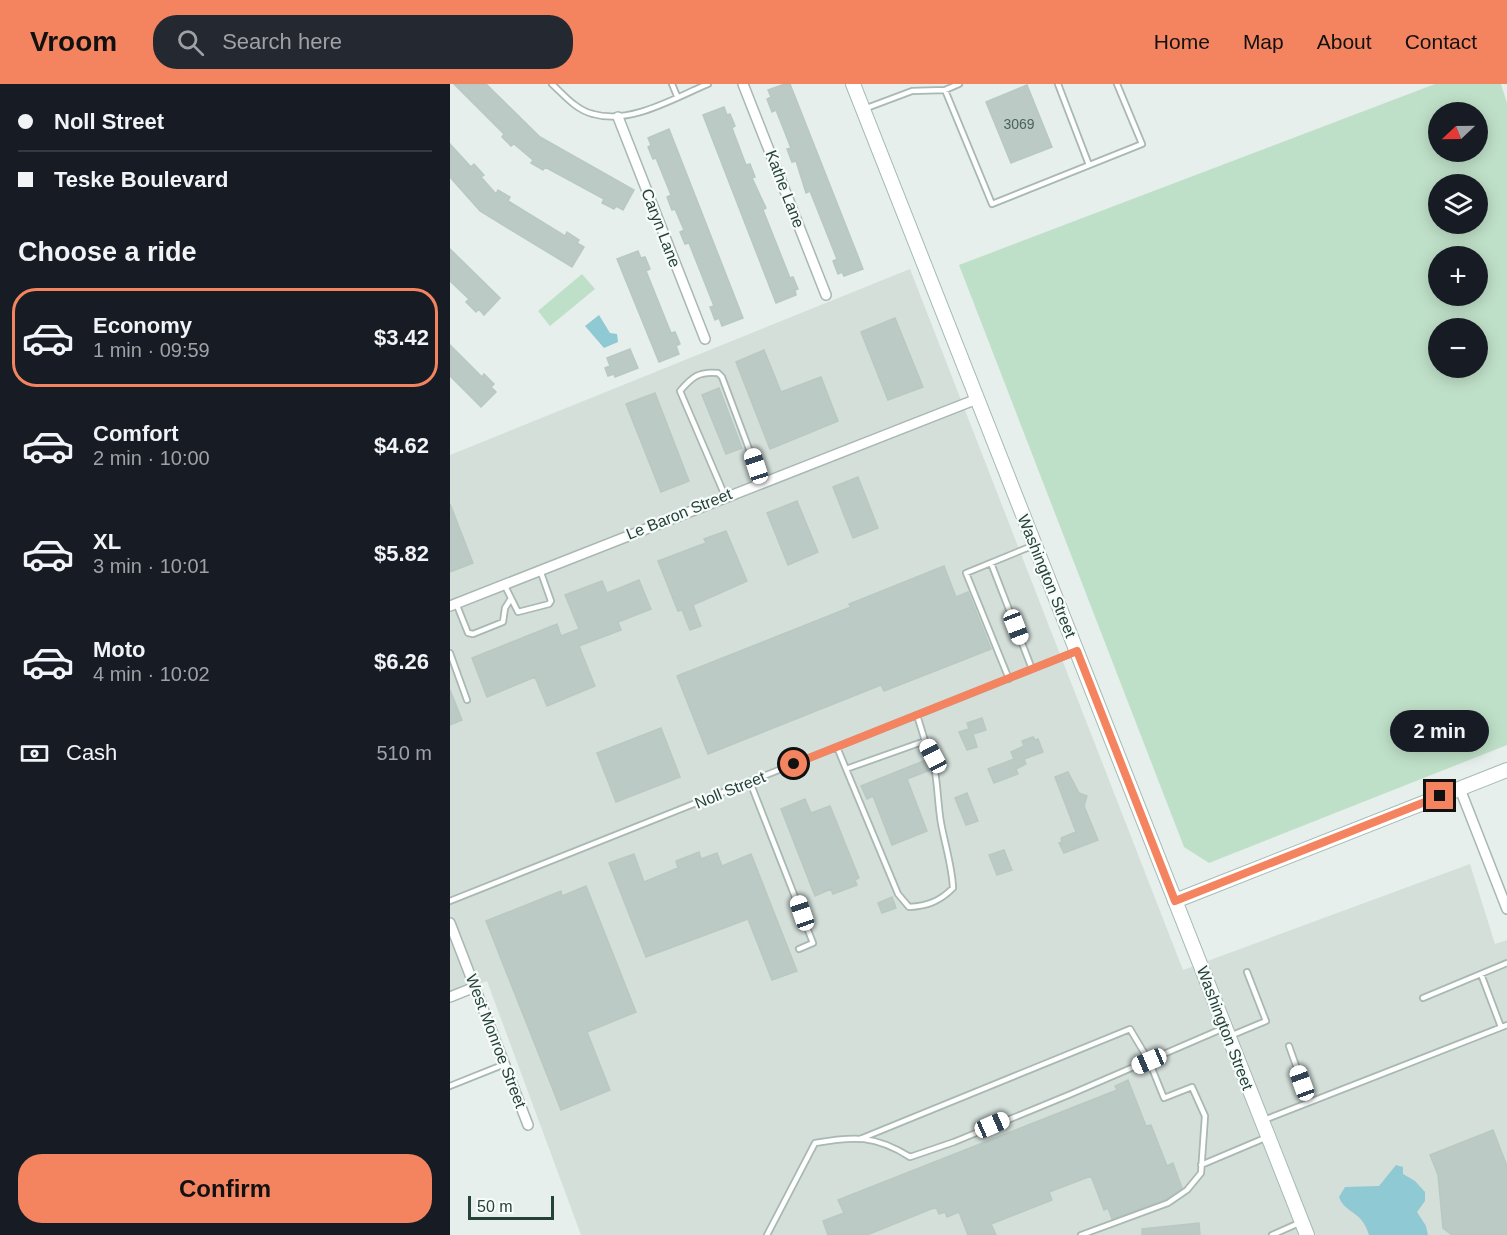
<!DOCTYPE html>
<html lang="en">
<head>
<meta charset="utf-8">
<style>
	body { margin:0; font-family:Arial,sans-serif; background:#242831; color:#f1f3f6; height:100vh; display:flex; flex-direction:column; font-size:22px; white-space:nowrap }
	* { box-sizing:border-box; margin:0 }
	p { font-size:20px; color:#9ea1a6 }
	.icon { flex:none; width:33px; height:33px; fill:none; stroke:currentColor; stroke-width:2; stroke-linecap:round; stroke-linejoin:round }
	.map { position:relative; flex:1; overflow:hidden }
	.drawer { display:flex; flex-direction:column; background:#171b24; width:450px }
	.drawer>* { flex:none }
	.top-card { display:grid; align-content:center; height:132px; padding:0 18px; background:#171b24 }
	.needle { width:39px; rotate:248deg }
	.tools { position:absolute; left:978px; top:18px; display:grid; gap:12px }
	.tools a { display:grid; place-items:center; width:60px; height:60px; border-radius:50%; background:#171b24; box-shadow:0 3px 15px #0003; font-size:30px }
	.scale { position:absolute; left:18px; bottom:15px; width:86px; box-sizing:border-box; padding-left:6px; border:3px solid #24423a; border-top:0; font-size:16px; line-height:21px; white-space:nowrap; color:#24423a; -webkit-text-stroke:4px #f7fbf9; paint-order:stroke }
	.end { position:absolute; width:27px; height:27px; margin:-14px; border:8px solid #f4845f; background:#111; box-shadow:0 0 0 3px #111 }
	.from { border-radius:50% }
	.bubble { position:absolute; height:42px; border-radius:21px; background:#171b24; box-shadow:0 3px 15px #0003; font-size:20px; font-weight:700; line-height:42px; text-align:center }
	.car { position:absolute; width:18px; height:36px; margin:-18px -9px; border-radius:8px; box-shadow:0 0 4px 2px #0007; background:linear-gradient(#fff 24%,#345 0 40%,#fff 0 76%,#345 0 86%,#fff 0) }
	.top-card b { display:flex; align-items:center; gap:21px; height:57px; font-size:22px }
	.top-card b+b { border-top:2px solid #363941 }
	.top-card i { width:15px; height:15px; background:#f1f3f6 }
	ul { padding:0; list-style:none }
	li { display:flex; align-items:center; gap:18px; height:99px; margin:0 12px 9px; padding:0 6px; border:3px solid transparent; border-radius:24px }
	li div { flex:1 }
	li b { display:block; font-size:22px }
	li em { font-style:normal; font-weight:700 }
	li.active { border-color:#f4845f }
	li>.icon { width:54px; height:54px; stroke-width:1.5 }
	h2 { padding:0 18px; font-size:27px; line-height:72px }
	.pay { display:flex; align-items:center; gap:15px; height:66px; padding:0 18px; font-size:22px }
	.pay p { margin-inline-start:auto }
	.primary-button { display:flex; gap:12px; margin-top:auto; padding:12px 18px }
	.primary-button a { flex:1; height:69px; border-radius:24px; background:#f4845f; color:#111; font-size:24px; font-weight:700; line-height:69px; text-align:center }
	header { display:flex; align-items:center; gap:36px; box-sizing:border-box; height:84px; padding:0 30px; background:#f4845f; color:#111 }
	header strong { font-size:28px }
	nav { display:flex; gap:33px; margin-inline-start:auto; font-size:21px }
	.search { width:420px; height:54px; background:#242831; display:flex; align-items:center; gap:15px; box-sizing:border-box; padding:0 21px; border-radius:24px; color:#9ea1a6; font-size:22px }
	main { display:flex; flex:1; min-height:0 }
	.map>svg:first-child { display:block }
</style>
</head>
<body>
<header>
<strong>Vroom</strong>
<div class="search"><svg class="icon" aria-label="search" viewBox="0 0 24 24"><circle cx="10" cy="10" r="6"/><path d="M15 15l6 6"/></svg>Search here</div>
<nav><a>Home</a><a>Map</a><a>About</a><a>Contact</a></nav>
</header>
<main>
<section class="drawer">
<div class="top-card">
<b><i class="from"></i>Noll Street</b>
<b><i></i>Teske Boulevard</b>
</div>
<h2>Choose a ride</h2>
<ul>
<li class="active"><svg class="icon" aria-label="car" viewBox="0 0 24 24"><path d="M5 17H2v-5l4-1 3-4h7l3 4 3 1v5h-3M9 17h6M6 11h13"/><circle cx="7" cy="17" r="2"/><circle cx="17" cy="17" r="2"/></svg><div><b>Economy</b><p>1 min · 09:59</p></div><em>$3.42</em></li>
<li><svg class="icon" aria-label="car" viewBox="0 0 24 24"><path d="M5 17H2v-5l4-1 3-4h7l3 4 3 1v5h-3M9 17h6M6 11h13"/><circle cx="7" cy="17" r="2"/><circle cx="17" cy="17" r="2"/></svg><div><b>Comfort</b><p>2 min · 10:00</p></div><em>$4.62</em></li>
<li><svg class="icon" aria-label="car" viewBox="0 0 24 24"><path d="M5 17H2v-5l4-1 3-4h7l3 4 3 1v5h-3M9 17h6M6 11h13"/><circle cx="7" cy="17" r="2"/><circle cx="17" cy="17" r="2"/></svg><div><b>XL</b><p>3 min · 10:01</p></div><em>$5.82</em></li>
<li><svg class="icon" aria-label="car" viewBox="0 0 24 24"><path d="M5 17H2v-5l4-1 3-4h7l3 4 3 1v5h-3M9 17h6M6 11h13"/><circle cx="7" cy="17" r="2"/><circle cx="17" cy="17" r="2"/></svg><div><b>Moto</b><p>4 min · 10:02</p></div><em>$6.26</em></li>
</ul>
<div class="pay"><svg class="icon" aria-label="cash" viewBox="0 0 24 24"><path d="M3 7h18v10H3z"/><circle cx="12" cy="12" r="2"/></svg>Cash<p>510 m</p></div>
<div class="primary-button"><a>Confirm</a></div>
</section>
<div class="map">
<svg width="1057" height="1151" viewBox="0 0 1057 1151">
	<rect width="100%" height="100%" fill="#e6efeb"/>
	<path fill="#d4dfda" d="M460 185 733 886 1020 780 1045 860 1057 856V1151H131L37 897 0 910V371Z"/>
	<path fill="#bfe0c8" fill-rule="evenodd" d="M985 0H1051L1057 19V661L759 779 734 763 509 181ZM988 28H1028V68H988ZM988 100H1028V140H988ZM988 172H1028V212H988ZM988 244H1028V284H988Z
		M132 190 145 205 100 242 88 227Z"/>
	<path fill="#8ec9d4" d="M149 231 160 249 167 250 168 258 154 264 135 242Z
		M946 1081 953 1083V1090L965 1097 975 1108V1117L967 1128 976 1142 978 1151H919C912 1126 895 1130 889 1113L895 1103 929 1102Z"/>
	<path fill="#bbcac4" stroke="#b8c9c2" stroke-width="1.5" d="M4 0H36L90 53 184 106 173 126 166 122 164 125 152 119 154 115 95 83 93 86 81 79 83 76 64 60 61 62 52 53 54 50Z
		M335 0H340L413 185 394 192 392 188 388 190 383 177 387 175 360 107 356 109 346 77 342 78 337 65 341 64 326 26 322 28 317 15 321 13 318 6Z
		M577 1 602 63 561 79 536 18Z
		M274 23 277 31 280 30 285 42 282 44 296 81 300 80 305 93 302 94 316 124 313 126 340 194 343 193 348 205 345 206 346 211 326 219 253 31Z
		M219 45 293 234 272 242 269 234 265 236 260 223 264 222 239 159 235 160 230 148 234 146 225 125 222 126 217 113 221 111 206 74 203 75 198 63 201 61 198 54Z
		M0 60 21 83 24 80 34 91 31 93 46 110 48 106 60 113 58 117 115 152 117 148 129 156 127 159 134 163 122 183 30 127 0 93Z
		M0 165 50 214 34 231 29 225 26 228 16 218 19 215 0 197Z
		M188 167 191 174 195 173 200 185 196 187 221 249 225 248 230 260 226 262 229 270 209 278 167 175Z
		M445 234 473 303 438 316 411 248Z
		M0 261 32 293 34 290 44 300 41 303 46 308 31 323 0 292Z
		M180 265 188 284 165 293 164 290 158 292 155 284 160 282 157 274Z
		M314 266 331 308 371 293 388 337 320 365 286 278Z
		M269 304 292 364 276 370 252 311Z
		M205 309 239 397 211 408 176 320Z
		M408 393 428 444 403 454 383 403Z
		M347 417 368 468 338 481 317 429Z
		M0 420 23 479 0 488Z
		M276 447 297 497 243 521 251 542 240 546 232 526 228 527 208 477 256 459 254 455Z
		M494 482 506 513 518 508 541 565 434 607 431 601 258 670 227 592 401 523 399 520Z
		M189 496 201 525 168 538 171 546 129 562 145 602 97 622 85 593 37 613 22 574 107 540 111 552 129 545 115 511 152 497 157 509Z
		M0 606 12 636 0 641Z
		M532 634 536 646 523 650 527 663 517 666 509 648 519 645 517 639Z
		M211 644 230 693 166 718 147 669Z
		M583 653 585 656 588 655 593 668 574 675 576 680 566 685 568 690 544 699 538 685 564 675 561 668 574 662 572 657Z
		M476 676 480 686 457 695 477 747 442 761 423 712 417 715 411 702Z
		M618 688 629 709 637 712 634 722 648 756 614 769 609 759 612 758 611 754 626 748 605 693Z
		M517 709 528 737 516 741 505 714Z
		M355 715 361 729 380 722 409 794 405 796 407 801 383 810 381 805 365 812 331 725Z
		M554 766 562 786 547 791 539 771Z
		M249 768 251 775 267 769 272 782 301 770 347 887 322 896 298 835 196 873 159 779 184 770 194 798 228 784 226 777Z
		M136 802 186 928 137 948 160 1006 111 1026 36 837 111 807 112 812Z
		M442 813 446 824 432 829 428 819Z
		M678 996 696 1042 701 1041 717 1082 723 1079 732 1104 716 1115 662 1135 658 1124 654 1126 641 1092 599 1108 602 1116 541 1140 546 1151H518L509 1128 497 1133 495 1128 489 1130 486 1123 417 1151H378L373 1137 394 1129 388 1116 667 1006 665 1002Z
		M1043 1046 1057 1082V1151H1002L993 1144 988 1091 980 1071Z
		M749 1139 750 1151H692V1145Z"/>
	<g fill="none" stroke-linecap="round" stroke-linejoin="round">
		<g stroke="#a8b8b2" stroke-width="8">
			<path id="lane" d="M102 0C114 11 126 26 143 30 180 41 224 14 258 0
				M222 0 227 12
				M608 0 639 81
				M495 6 542 120 692 60 667 0
				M414 25 462 7 495 6 509 0
				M275 412 230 307C242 293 249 287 268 289L272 293 311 397
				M541 479 582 585
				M54 500 68 528 99 520 101 517 90 486
				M6 519 18 549 23 550 53 538 55 524 60 516
				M0 569 17 616
				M559 595 516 489 582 462
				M387 663 396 685 475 657 467 631
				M396 685 448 810 459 823C478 822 490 817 503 804 502 782 495 761 491 739 486 710 489 683 475 657
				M300 698 363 859 349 865
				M0 817 625 568
				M1031 890 1051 943
				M973 914 1057 879
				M780 952 816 937 797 888
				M839 962 859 1018
				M0 1002 55 980
				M814 1036 1057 941
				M410 1055 680 945 699 977 714 1014 742 1003 755 1032 751 1089 737 1106 718 1119 631 1151
				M751 1081 815 1054
				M317 1151 365 1059C404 1052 425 1051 460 1073L504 1058 621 1010 774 944
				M822 1151 849 1139"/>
		</g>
		<g stroke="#a8b8b2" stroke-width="12">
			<path id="street" d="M293 0 376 211
				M168 33 255 255
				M0 522 527 315
				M1010 705 1057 825
				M0 839 78 1041
				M0 913 25 903"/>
		</g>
		<g stroke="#a4bbb3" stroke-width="16">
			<path id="secondary" d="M403 0 857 1151
				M725 817 1057 686"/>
		</g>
		<use href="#lane" stroke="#fff" stroke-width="4.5"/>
		<use href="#street" stroke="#fff" stroke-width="9"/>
		<use href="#secondary" stroke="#fff" stroke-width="14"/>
	</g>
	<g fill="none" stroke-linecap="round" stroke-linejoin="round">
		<path stroke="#f4845f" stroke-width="8" d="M344 680 627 567 725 817 990 712"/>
	</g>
	<g text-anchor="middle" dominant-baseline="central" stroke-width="4.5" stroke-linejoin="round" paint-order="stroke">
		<g font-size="14" fill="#4a645c">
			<text x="569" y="40">3069</text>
		</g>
		<g font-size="16" fill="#24423a" stroke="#f7fbf9">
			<text transform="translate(335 105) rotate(69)">Kathe Lane</text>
			<text transform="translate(211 144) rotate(69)">Caryn Lane</text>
			<text transform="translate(229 430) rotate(-22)">Le Baron Street</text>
			<text transform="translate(597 492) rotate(68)">Washington Street</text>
			<text transform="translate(280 706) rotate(-22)">Noll Street</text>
			<text transform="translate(775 944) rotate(69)">Washington Street</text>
			<text transform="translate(46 957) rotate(69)">West Monroe Street</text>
		</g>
	</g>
</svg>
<div class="tools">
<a><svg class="needle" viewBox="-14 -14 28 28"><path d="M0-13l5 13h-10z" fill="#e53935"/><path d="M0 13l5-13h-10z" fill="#9ea1a6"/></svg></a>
<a><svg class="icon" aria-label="layers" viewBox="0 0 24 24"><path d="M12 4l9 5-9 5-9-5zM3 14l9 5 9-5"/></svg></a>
<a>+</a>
<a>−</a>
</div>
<div class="scale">50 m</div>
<i class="end from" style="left:344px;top:680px"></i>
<i class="end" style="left:990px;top:712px"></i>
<div class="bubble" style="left:940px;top:626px;width:99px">2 min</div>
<i class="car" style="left:306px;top:382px;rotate:342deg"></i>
<i class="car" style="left:566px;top:543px;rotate:159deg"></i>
<i class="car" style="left:483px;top:672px;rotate:332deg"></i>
<i class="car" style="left:352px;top:829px;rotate:341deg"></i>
<i class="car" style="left:699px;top:977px;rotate:247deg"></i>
<i class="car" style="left:852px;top:999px;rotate:340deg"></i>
<i class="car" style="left:542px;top:1041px;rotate:66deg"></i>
</div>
</main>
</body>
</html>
